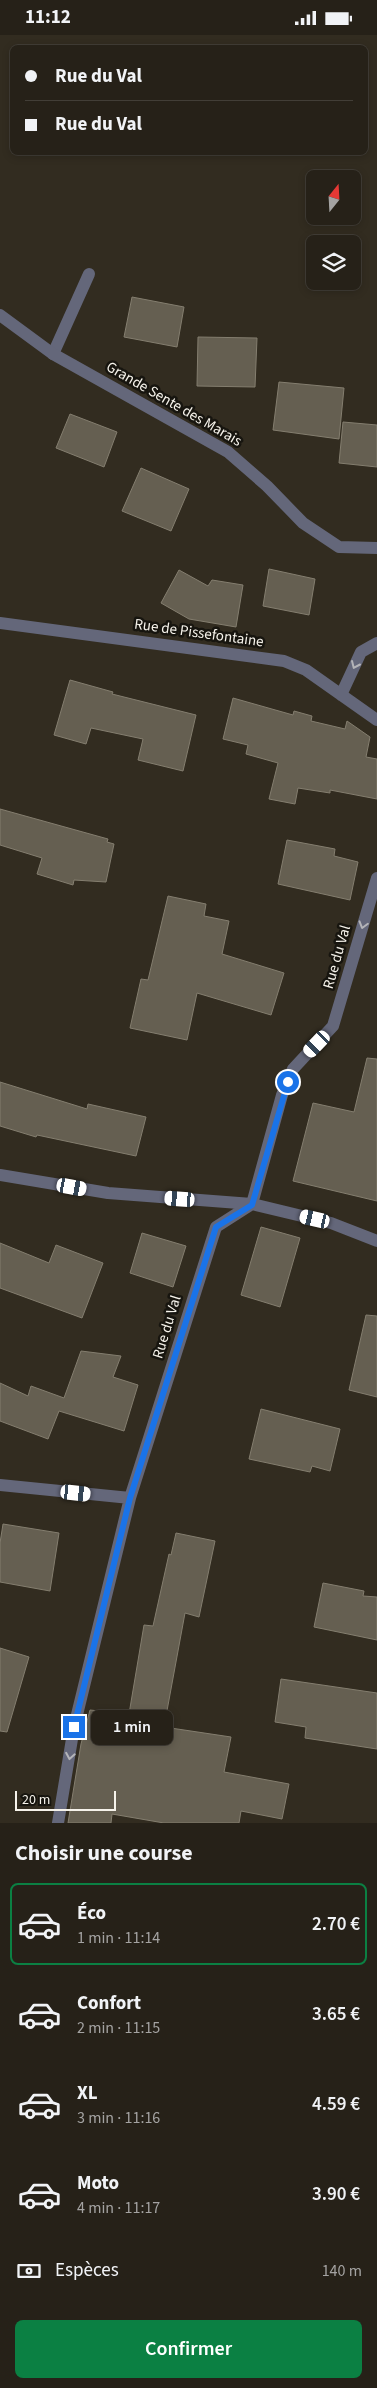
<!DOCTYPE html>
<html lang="fr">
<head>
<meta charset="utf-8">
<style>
	body { margin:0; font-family:"Source Sans 3",sans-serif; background:#2e2921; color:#f1f3f6; height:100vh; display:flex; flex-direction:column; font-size:19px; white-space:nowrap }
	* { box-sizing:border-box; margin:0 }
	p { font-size:16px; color:#a4a3a2 }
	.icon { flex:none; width:28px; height:28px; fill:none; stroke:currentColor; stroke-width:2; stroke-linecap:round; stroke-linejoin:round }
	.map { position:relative; height:1788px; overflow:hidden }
	.panel { display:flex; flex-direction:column; background:#262118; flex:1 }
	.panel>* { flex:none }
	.top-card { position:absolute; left:10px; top:10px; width:358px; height:110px; border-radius:8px; box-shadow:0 2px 8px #0003,0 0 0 1px #423e37; display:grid; align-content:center; height:110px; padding:0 15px; background:#262118 }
	.needle { width:32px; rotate:18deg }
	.tools { position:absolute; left:306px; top:135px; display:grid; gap:10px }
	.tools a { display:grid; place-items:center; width:55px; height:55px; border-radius:8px; background:#262118; box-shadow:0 2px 8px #0003,0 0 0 1px #423e37; font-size:25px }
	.scale { position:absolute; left:15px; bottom:12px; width:101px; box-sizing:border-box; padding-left:5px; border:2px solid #f6f3eb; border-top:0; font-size:14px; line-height:18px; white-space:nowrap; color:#f6f3eb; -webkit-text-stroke:4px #17150f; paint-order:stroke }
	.end { position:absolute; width:22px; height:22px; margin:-11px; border:6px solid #1a73e8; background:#fff; box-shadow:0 0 0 2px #fff }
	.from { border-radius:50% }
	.bubble { position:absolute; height:35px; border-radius:8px; background:#262118; box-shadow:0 2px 8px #0003,0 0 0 1px #423e37; font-size:16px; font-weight:600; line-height:35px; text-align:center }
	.car { position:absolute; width:15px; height:30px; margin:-15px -8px; border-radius:6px; box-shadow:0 0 4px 1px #0007; background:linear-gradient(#fff 24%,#345 0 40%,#fff 0 76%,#345 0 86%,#fff 0) }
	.top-card b { display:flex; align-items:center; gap:18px; height:48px; font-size:19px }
	.top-card b+b { border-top:1px solid #423e37 }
	.top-card i { width:12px; height:12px; background:#f1f3f6 }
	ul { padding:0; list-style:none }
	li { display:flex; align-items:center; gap:15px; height:82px; margin:0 10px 8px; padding:0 5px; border:2px solid transparent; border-radius:8px }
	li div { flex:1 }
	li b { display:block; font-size:19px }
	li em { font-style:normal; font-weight:600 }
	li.current { border-color:#0b8043 }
	li>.icon { width:45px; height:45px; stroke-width:1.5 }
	h2 { padding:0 15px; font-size:22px; line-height:60px }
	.pay { display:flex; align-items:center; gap:12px; height:55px; padding:0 15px; font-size:19px }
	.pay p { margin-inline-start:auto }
	.button { display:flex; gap:10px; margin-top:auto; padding:10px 15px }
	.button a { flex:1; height:58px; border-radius:8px; background:#0b8043; color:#fff; font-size:20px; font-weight:600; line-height:58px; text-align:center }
	.status { display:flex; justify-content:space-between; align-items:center; height:35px; padding:0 25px; background:#262118; direction:ltr }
	.status svg { height:14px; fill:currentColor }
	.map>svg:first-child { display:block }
</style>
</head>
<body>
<div class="status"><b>11:12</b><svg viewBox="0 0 49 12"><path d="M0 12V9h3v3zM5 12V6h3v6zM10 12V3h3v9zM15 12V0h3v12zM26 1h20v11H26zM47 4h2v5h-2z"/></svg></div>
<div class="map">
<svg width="377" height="1788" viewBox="0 0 377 1788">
	<rect width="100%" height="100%" fill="#322c20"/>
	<path fill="#655f51" stroke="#847e6f" d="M132 262 184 272 177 312 124 302Z
		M198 302 257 303 255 352 197 351Z
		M279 347 344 353 339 404 273 395Z
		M70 379 117 397 104 432 56 413Z
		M343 387 377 390V432L339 428Z
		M141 433 189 454 171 496 122 476Z
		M269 534 315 544 309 580 263 571Z
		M179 535 208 551 212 545 243 550 236 592 189 584 161 568Z
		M70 645 113 657 112 659 196 680 183 736 138 725 143 704 91 693 86 709 54 700Z
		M233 663 293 680 294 676 312 681 311 686 345 694 347 686 370 702 366 722 377 724V764L330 755V758L298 753 295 769 269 764 278 728 246 719 248 710 223 704Z
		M0 774 108 804 107 807 114 809 106 847 74 845 73 850 37 839 42 823 0 810Z
		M287 805 335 814 334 821 358 827 350 865 278 849Z
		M168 861 206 869 204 881 229 886 222 919 284 938 271 980 197 958 187 1005 130 993 141 944 148 945Z
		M367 1023 377 1024V1166L293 1146 313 1068 354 1077Z
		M0 1047 87 1074 88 1069 146 1082 136 1121 37 1100 36 1102 0 1091Z
		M261 1192 300 1203 280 1272 241 1260Z
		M142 1198 186 1211 173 1252 130 1238Z
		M0 1208 49 1228 56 1210 103 1228 82 1283 0 1253Z
		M366 1280 377 1281V1362L349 1355Z
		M81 1316 121 1321 113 1342 138 1350 124 1396 59 1376 48 1404 0 1386V1348L28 1361 31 1351 64 1363Z
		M261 1374 340 1394 330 1436 312 1431 310 1437 249 1424Z
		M3 1489 59 1498 50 1556 0 1547V1508Z
		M176 1498 215 1506 199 1582 185 1578 164 1692 231 1702 224 1737 289 1749 282 1784 241 1776 239 1788H164L112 1779 111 1788H68L81 1709 90 1675 129 1679 144 1590 153 1591 169 1519 171 1520Z
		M323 1548 364 1556 363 1561 377 1562V1605L314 1592Z
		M0 1613 29 1622 7 1697 0 1696Z
		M281 1644 377 1658V1714L305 1703 306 1692 275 1687Z"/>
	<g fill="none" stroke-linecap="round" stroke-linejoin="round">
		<path stroke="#64677a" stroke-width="12" d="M53 319 89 239"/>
		<path stroke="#64677a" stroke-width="12" d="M0 280 53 319 228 417 267 451 303 488 339 512 377 513
			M0 588 284 626 306 635 377 685
			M341 660 361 617 377 608
			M0 1140 108 1158 252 1169 331 1188 377 1206
			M0 1450 130 1463
			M58 1788 74 1692 130 1463 216 1192 252 1169 282 1060 293 1034 333 991 377 843"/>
	</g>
	<defs><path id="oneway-chevron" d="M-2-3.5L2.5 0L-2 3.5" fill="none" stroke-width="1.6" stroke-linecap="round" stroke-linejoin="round" transform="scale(1.25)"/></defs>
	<g stroke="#b4b4b8">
		<use href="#oneway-chevron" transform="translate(355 630) rotate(114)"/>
		<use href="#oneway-chevron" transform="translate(363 890) rotate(106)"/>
		<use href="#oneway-chevron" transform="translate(70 1721) rotate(100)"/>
	</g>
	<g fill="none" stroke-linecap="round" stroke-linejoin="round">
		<path stroke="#1a73e8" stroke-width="6" d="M74 1692 130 1463 216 1192 252 1170 288 1047"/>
	</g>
	<g text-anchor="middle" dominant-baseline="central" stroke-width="5" stroke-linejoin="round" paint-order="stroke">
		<g font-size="15" fill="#f6f3eb" stroke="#17150f">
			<text transform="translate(174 369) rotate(30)">Grande Sente des Marais</text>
			<text transform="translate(199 598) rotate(8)">Rue de Pissefontaine</text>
			<text transform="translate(337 922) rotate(-74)">Rue du Val</text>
			<text transform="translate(167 1292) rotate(-73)">Rue du Val</text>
		</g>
	</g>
</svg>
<div class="tools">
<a><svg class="needle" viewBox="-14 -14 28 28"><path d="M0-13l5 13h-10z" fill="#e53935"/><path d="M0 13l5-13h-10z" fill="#a4a3a2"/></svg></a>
<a><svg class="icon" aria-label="layers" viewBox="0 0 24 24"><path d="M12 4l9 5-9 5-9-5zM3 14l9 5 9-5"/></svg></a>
</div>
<div class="scale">20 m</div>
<i class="end from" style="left:288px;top:1047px"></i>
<i class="end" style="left:74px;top:1692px"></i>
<div class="bubble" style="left:91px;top:1675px;width:82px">1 min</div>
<i class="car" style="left:317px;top:1009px;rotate:224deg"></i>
<i class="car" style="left:72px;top:1152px;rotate:100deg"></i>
<i class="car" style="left:180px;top:1164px;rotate:274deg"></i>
<i class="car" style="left:315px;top:1184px;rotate:283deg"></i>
<i class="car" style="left:76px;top:1458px;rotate:96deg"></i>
<div class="top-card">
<b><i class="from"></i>Rue du Val</b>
<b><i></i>Rue du Val</b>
</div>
</div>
<section class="panel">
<h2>Choisir une course</h2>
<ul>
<li class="current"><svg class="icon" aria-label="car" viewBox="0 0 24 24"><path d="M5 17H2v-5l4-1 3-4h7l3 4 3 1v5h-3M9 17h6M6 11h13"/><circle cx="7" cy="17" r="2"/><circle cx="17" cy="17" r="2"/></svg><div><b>Éco</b><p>1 min · 11:14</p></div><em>2.70 €</em></li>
<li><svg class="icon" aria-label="car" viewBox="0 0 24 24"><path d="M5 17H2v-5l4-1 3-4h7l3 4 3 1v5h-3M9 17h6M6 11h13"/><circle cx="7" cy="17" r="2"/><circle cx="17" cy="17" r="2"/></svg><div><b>Confort</b><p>2 min · 11:15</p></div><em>3.65 €</em></li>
<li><svg class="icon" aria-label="car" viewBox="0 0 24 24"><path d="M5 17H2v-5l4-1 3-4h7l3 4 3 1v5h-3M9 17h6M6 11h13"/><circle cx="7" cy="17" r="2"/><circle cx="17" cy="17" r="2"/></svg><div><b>XL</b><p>3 min · 11:16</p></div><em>4.59 €</em></li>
<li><svg class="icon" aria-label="car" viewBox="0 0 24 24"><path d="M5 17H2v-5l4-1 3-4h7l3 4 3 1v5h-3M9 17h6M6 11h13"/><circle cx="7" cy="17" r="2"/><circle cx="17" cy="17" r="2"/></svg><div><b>Moto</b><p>4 min · 11:17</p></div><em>3.90 €</em></li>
</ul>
<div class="pay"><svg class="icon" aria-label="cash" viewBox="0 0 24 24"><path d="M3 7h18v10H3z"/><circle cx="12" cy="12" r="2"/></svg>Espèces<p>140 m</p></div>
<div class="button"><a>Confirmer</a></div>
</section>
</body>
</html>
